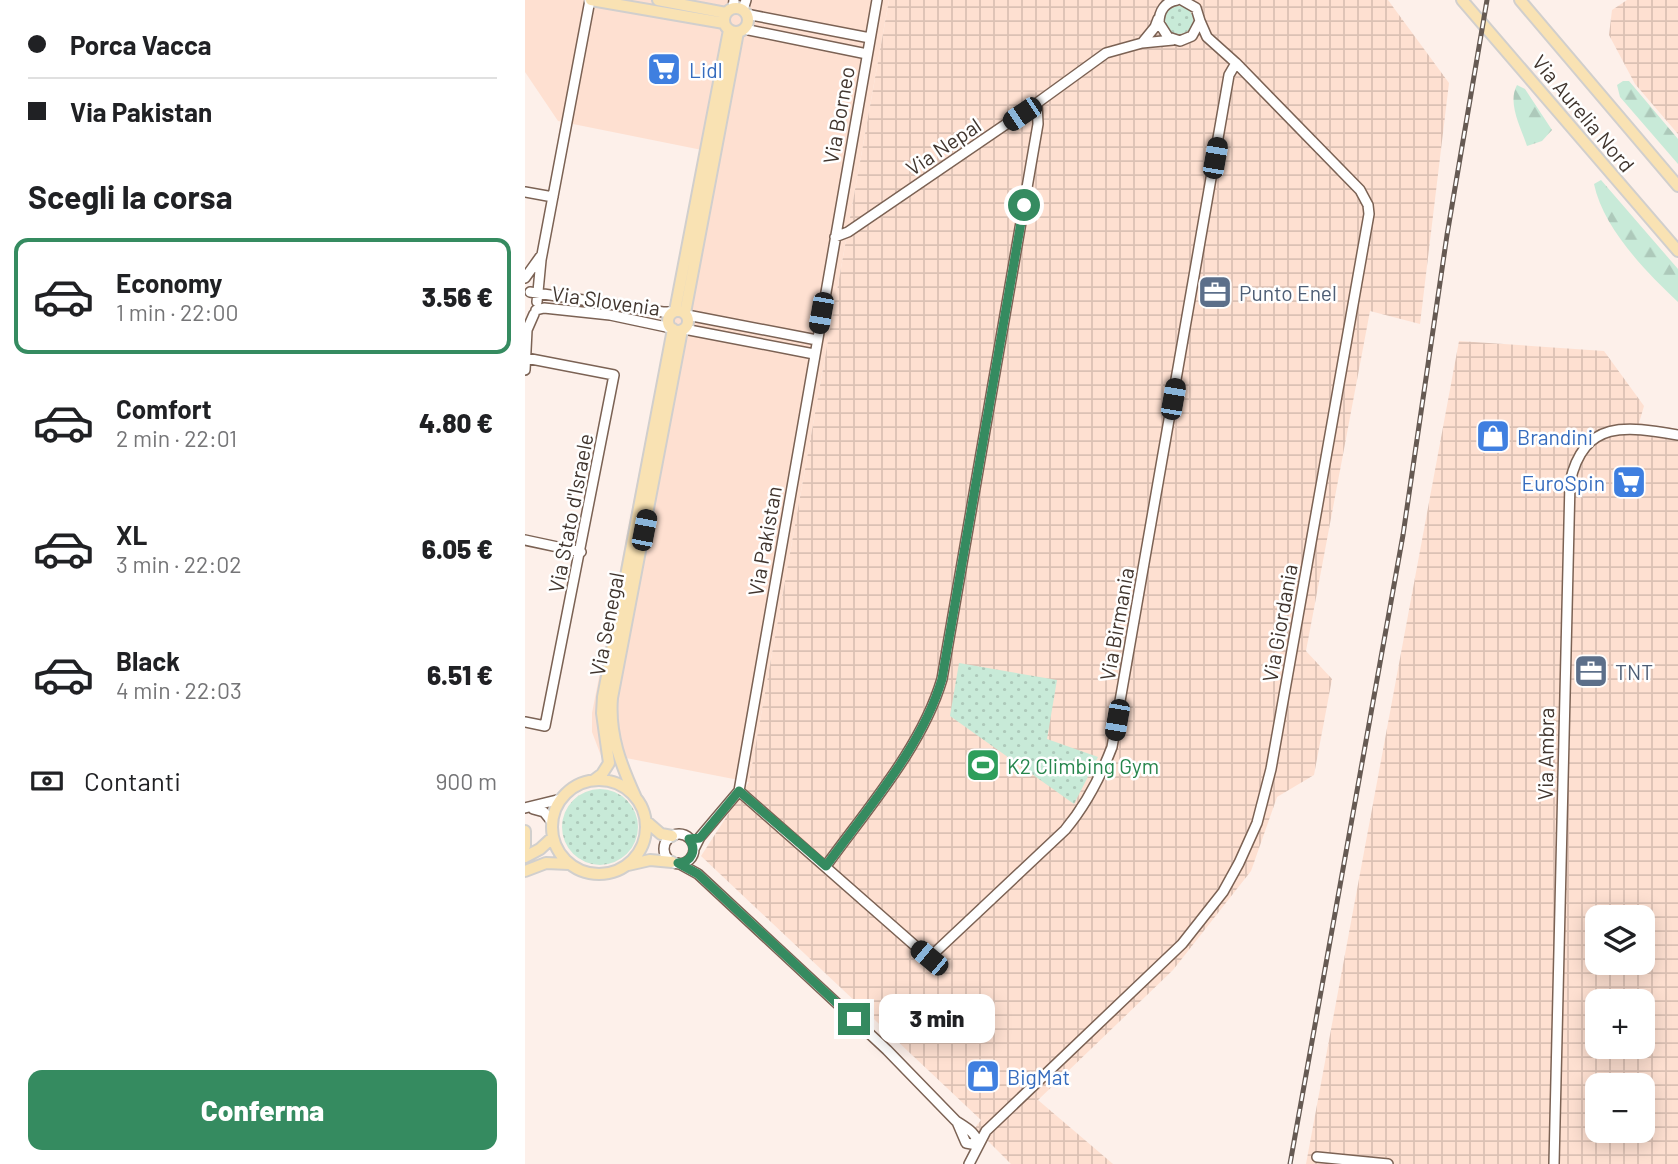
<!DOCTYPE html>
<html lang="it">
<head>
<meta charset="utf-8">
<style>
	body { margin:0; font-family:Barlow,sans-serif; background:#f6f6f6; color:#202124; height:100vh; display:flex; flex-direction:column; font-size:26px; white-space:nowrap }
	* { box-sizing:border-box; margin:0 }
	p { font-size:23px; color:#757577 }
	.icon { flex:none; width:38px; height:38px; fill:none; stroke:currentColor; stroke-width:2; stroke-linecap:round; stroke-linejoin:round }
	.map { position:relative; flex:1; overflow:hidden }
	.sheet { display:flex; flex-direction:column; background:#fff; width:525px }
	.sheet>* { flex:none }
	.banner { display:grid; align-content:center; height:154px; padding:0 28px; background:#fff }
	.fabs { position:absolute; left:1060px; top:905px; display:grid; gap:14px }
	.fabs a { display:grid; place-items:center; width:70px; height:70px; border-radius:14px; background:#fff; box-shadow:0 4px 18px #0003; font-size:35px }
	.end { position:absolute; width:32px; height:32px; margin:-16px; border:9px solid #358b60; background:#fff; box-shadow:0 0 0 4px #fff }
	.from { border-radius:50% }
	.bubble { position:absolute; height:49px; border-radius:14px; background:#fff; box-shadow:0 4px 18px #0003; font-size:23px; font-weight:800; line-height:49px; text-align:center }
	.car { position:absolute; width:21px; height:42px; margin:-21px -10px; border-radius:9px; box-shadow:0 0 5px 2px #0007; background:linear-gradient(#222 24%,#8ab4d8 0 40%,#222 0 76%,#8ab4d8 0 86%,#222 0) }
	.banner b { display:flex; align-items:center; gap:24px; height:66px; font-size:26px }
	.banner b+b { border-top:2px solid #e0e0e0 }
	.banner i { width:18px; height:18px; background:#202124 }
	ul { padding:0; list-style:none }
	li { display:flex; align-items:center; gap:21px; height:116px; margin:0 14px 10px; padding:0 14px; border:4px solid transparent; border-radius:14px }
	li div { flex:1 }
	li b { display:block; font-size:26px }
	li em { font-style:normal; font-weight:800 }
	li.active { border-color:#358b60 }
	li>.icon { width:63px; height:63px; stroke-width:1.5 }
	h2 { padding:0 28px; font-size:32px; line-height:84px }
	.pay { display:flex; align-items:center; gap:18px; height:77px; padding:0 28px; font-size:26px }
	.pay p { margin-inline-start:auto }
	.action { display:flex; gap:14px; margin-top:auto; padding:14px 28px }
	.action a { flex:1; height:80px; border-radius:14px; background:#358b60; color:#fff; font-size:28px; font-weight:800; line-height:80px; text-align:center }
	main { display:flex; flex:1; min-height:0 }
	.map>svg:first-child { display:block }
</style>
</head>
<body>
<main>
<section class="sheet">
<div class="banner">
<b><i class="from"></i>Porca Vacca</b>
<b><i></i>Via Pakistan</b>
</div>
<h2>Scegli la corsa</h2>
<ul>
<li class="active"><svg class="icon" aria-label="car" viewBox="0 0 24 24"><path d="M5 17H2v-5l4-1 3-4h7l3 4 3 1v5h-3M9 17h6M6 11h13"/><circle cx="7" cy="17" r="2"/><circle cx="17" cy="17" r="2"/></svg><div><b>Economy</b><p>1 min · 22:00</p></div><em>3.56 €</em></li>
<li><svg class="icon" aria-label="car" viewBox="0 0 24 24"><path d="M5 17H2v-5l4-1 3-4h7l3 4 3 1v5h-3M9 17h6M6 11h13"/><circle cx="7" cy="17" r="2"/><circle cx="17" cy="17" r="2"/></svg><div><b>Comfort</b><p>2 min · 22:01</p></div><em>4.80 €</em></li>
<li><svg class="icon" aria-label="car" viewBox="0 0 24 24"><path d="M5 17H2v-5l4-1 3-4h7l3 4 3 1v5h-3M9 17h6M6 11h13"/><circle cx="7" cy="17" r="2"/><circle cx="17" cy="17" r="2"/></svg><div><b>XL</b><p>3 min · 22:02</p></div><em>6.05 €</em></li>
<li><svg class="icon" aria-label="car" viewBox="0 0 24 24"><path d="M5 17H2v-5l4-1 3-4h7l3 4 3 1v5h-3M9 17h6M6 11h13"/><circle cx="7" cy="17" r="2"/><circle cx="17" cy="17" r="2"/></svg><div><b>Black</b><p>4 min · 22:03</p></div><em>6.51 €</em></li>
</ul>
<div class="pay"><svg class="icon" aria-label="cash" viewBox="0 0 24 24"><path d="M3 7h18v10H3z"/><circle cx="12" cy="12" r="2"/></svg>Contanti<p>900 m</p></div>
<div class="action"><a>Conferma</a></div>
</section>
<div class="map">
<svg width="1153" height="1164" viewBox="0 0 1153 1164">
	<defs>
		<pattern id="industrial-grid" width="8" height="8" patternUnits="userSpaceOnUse" patternTransform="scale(1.75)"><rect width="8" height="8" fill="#fee0d1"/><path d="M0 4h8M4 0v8" fill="none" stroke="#dbc1b4"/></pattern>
		<pattern id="grass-dots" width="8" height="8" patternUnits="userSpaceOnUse" patternTransform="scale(1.75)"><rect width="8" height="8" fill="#c8ead8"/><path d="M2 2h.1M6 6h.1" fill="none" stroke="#adc9ba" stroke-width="1.8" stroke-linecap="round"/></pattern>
		<pattern id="forest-firs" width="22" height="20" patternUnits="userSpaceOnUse" patternTransform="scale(1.75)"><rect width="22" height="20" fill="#c8ead8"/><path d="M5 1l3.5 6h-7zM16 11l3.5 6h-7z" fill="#adc9ba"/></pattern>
	</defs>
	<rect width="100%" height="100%" fill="#fdf0ea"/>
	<path fill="#fee0d1" d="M0 0H364L224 782 101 758 78 761 67 732V713L177 150 33 121 0 72Z"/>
	<path fill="url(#industrial-grid)" fill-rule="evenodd" d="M364 0H863L924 83 895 324 845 311 781 651 807 679 789 775 752 797 726 871 648 970 513 1100 588 1164H486L450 1128 456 1120 176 856 224 782Z
		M1102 0H1153V134L1110 84 1084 35 1087 10Z
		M934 341 1079 351 1119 406 1114 423 1153 429V1164H781ZM1073 917H1118V962H1073ZM1073 1001H1118V1046H1073ZM1073 1085H1118V1130H1073Z"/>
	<path fill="url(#grass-dots)" d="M640 20a14 14 0 1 1 28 0a14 14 0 1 1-28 0Z
		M434 663 532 680 522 739 573 757 549 804 425 716Z
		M37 827a38 38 0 1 1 76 0a38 38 0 1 1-76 0Z"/>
	<path fill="url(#forest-firs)" d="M1098 81H1104L1153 139V164L1095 97 1092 85Z
		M992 85 1000 89 1027 130 1017 141 1002 146C996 128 982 103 992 85Z
		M1076 180 1153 269V302C1121 272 1078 228 1069 184Z"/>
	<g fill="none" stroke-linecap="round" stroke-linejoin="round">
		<g stroke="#7b6254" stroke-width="12">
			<path id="minor" d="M652 0C640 2 634 11 634 23L643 37 655 41 667 36 675 21 671 8 657 0
				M208 8 209 0
				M218 10 221 0
				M221 14 345 38
				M219 29 342 54
				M617 43 630 27 633 19
				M0 192 28 197
				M310 237 323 232 512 103 581 53 617 43 648 40
				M0 278 15 257
				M5 292 138 312H148
				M12 302 16 260 65 0
				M11 310 19 308 85 315 146 328
				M162 315 292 340
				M159 329 289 354
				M0 370 2 330 9 314
				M0 540 56 552
				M0 722 20 726 89 375 1 358
				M214 791 404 958 540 830C561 805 575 778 587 747L704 75 711 63
				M0 808 36 799
				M8 809 19 812 27 822
				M139 849a15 15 0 1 1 30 0a15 15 0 1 1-30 0Z
				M169 849 175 837 214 791 352 0
				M153 863 173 874 362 1050 431 1121C440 1127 453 1133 452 1145
				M301 866C342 809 397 747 417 679L513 124 512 103
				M432 1122 441 1143 452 1145
				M792 1157 863 1164
				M444 1164 461 1131 657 944 698 892 714 863 732 823 746 769 844 214 843 205 835 190 711 63 682 37 675 21
				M1029 1164 1045 482C1059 419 1101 426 1153 435"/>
		</g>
		<g stroke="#d1cfcd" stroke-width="14">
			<path id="major" d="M66 0 199 23
				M133 0 201 13
				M937 0 1153 251
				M995 0 1153 186
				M199 20a12 12 0 1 1 24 0a12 12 0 1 1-24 0Z
				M143 321a10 10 0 1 1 20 0a10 10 0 1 1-20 0Z
				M150 311 204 30
				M160 313 213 32
				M27 827a47 47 0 1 1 94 0a47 47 0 1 1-94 0Z
				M69 780 77 774 84 763 77 713 78 697 148 329
				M111 798C96 765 84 735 87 698L157 330
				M121 821 136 834 147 836
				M0 831V846
				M0 857 15 849 28 837
				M103 865 125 860 147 862
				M0 871 21 863 44 864"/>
		</g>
		<use href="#minor" stroke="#fff" stroke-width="9"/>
		<use href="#major" stroke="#f9e2b3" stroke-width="10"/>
		<g stroke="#665a53" stroke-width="5">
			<path id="rail" d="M765 1164 878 535 922 235 962 0"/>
		</g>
		<use href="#rail" stroke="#fff" stroke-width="2.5" stroke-dasharray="8" stroke-linecap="butt"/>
	</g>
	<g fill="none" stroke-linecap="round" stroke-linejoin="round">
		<path stroke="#358b60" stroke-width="9" d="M329 1019 173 874 153 863C167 862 172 850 164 839L175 838 214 791 301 866C342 809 397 747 417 679L499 205"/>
	</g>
	<defs>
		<g id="supermarket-square" transform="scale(1.75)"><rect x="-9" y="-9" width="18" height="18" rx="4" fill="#3f7fe0" stroke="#fff"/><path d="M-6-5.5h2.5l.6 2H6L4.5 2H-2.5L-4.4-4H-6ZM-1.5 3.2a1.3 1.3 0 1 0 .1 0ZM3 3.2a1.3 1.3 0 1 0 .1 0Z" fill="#fff"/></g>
		<g id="office-square" transform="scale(1.75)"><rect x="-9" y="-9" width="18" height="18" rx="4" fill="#5c6f8a" stroke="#fff"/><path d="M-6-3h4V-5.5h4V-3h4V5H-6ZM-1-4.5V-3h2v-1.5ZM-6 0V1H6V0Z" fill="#fff"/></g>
		<g id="shop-square" transform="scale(1.75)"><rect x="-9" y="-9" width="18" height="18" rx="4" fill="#3f7fe0" stroke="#fff"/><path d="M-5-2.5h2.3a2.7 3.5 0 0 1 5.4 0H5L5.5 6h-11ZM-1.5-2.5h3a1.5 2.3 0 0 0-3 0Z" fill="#fff"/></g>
		<g id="stadium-square" transform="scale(1.75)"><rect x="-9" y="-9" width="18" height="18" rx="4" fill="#2e9e5b" stroke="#fff"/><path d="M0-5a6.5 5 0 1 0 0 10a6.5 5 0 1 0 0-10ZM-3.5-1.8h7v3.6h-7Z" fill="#fff"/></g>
	</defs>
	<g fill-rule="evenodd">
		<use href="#supermarket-square" x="139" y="69"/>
		<use href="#office-square" x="690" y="292"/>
		<use href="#shop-square" x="968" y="436"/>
		<use href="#supermarket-square" x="1104" y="482"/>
		<use href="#office-square" x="1066" y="671"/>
		<use href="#stadium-square" x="458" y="765"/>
		<use href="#shop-square" x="458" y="1076"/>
	</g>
	<g text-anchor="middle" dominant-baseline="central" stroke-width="5" stroke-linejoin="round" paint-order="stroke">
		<g font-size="21" fill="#366cbe" stroke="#fff" text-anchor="start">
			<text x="164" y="69">Lidl</text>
			<text x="992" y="436">Brandini</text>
			<text x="1080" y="482" text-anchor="end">EuroSpin</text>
			<text x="482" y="1076">BigMat</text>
		</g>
		<g font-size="21" fill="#40352e" stroke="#fff">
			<text transform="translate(1059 113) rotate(50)">Via Aurelia Nord</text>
			<text transform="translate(313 115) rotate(-80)">Via Borneo</text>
			<text transform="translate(418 146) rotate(-34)">Via Nepal</text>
			<text transform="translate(81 300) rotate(8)">Via Slovenia</text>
			<text transform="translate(45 513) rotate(-79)">Via Stato d'Israele</text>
			<text transform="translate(239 541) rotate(-80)">Via Pakistan</text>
			<text transform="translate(754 623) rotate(-80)">Via Giordania</text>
			<text transform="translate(81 624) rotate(-79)">Via Senegal</text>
			<text transform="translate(591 624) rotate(-80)">Via Birmania</text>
			<text transform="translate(1020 754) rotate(-89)">Via Ambra</text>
		</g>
		<g font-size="21" fill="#4e5e75" stroke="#fff" text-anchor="start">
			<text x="714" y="292">Punto Enel</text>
			<text x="1090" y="671">TNT</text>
		</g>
		<g font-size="21" fill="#27864d" stroke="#fff" text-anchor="start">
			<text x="482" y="765">K2 Climbing Gym</text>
		</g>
	</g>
</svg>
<div class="fabs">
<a><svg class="icon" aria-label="layers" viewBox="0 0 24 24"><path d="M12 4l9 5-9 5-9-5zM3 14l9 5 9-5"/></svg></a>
<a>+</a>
<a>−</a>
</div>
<i class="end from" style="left:499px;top:205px"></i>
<i class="end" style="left:329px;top:1019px"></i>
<div class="bubble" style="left:354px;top:994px;width:116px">3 min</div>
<i class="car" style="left:497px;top:114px;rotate:236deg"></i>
<i class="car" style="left:690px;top:158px;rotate:10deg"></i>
<i class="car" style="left:296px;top:313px;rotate:190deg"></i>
<i class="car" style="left:648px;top:399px;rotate:10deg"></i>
<i class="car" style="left:119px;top:530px;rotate:11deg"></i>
<i class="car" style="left:592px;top:720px;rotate:190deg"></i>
<i class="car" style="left:404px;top:958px;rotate:310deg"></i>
</div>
</main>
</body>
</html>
